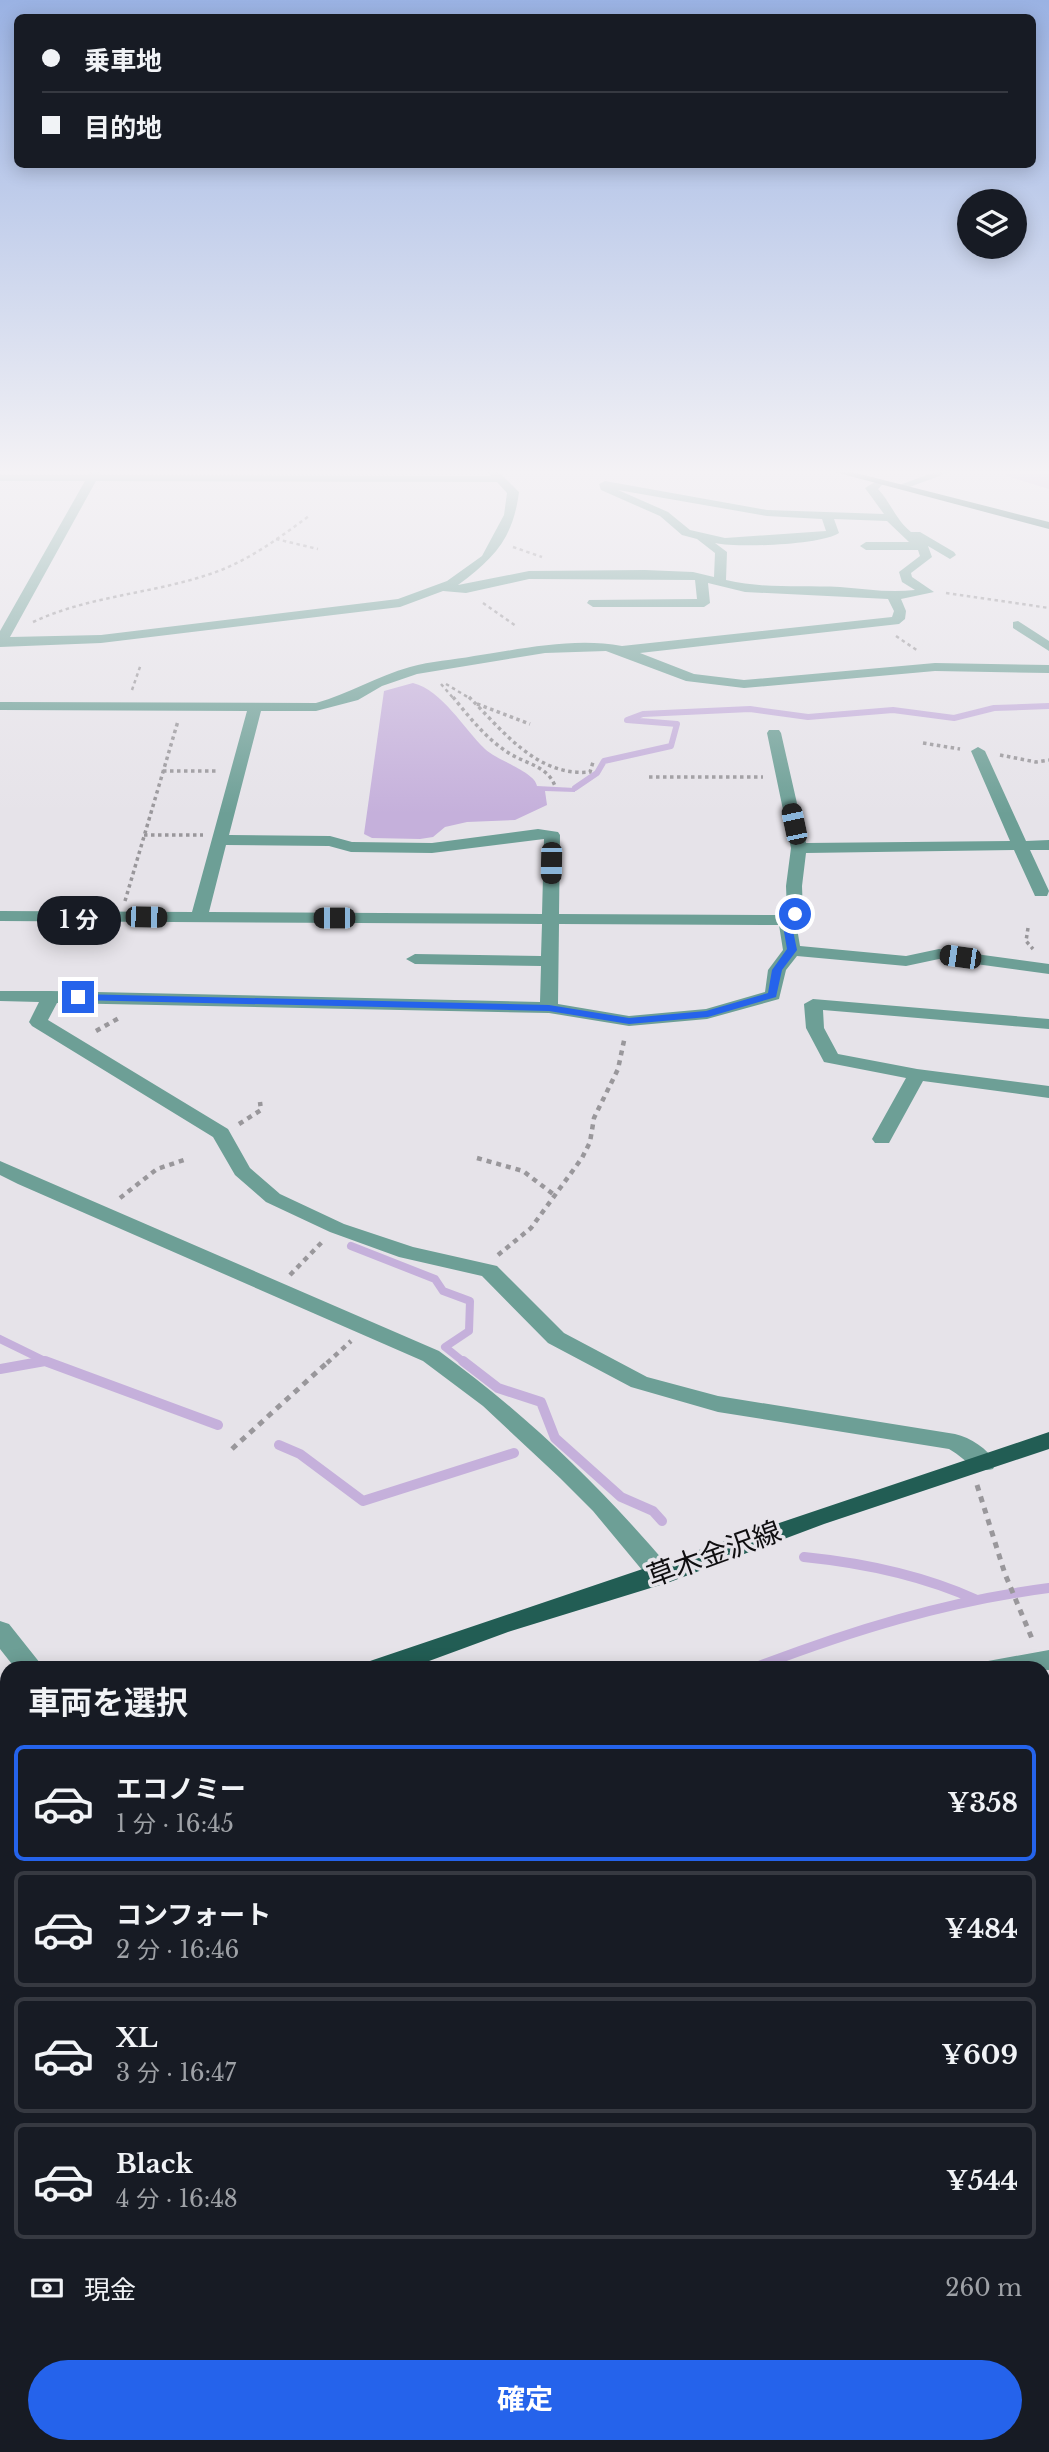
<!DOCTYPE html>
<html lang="ja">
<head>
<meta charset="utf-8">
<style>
	body { margin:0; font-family:"Libre Baskerville","Noto Sans JP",serif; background:#242831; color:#f1f3f6; height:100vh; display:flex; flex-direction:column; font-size:26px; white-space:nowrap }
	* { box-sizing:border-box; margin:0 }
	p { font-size:23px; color:#9ea1a6 }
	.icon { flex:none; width:38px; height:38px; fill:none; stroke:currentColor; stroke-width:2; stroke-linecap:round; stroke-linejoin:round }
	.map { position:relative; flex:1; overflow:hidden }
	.drawer { position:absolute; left:0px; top:1661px; width:1050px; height:793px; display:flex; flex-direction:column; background:#171b24; border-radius:21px 21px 0 0; box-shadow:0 4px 18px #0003 }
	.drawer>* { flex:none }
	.hud { position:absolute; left:14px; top:14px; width:1022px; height:154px; border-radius:10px; box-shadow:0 4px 18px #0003; display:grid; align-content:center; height:154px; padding:0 28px; background:#171b24 }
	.controls { position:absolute; left:957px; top:189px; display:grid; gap:14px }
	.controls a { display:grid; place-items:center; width:70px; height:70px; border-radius:50%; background:#171b24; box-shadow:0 4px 18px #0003; font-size:35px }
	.end { position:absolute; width:32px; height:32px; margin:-16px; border:9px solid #2563eb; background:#fff; box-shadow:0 0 0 4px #fff }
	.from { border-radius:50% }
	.bubble { position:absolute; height:49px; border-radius:24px; background:#171b24; box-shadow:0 4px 18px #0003; font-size:23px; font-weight:700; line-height:49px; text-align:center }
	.car { position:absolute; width:21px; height:42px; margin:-21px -10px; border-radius:9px; box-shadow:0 0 5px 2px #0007; background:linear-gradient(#222 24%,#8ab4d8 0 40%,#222 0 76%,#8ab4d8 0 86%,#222 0) }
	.hud b { display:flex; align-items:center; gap:24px; height:66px; font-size:26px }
	.hud b+b { border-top:2px solid #363941 }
	.hud i { width:18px; height:18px; background:#f1f3f6 }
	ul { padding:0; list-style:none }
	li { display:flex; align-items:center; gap:21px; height:116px; margin:0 14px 10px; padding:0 14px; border:4px solid #363941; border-radius:10px }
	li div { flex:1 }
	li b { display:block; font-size:26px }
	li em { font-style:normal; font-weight:700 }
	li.current { border-color:#2563eb }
	li>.icon { width:63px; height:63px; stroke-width:1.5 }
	h2 { padding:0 28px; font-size:32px; line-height:84px }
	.pay { display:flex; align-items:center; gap:18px; height:77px; padding:0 28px; font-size:26px }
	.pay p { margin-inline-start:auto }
	.button { display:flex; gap:14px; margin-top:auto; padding:14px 28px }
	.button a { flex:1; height:80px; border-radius:42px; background:#2563eb; color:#fff; font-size:28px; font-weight:700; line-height:80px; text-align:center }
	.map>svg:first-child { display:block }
</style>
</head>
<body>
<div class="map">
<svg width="1049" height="2452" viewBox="0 0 1049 2452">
	<rect width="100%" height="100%" fill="#e6e3e9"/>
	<path fill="#c5b0db" d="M413 683C442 690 464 729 485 749 498 761 535 772 537 786L575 788V792L545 791 547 805 515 820 467 822 445 827 433 837 420 839 372 838 364 834 384 691Z"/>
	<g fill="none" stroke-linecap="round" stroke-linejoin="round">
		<path stroke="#c5b0db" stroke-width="6" d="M575 788 597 773 604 761 671 746 677 724 627 720 643 714 750 709 808 717 893 710 954 718 994 708 1049 706"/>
		<path stroke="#c5b0db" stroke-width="8" d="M351 1246 435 1279 443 1291 470 1301 469 1331 445 1347 465 1363
			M0 1339 49 1363
			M36 1363 45 1361"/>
		<path stroke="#c5b0db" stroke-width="10" d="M45 1361 218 1425
			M463 1361 498 1388 541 1402 555 1438 621 1497 653 1511 662 1521
			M0 1369 45 1361
			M279 1445 300 1454 363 1501 514 1453
			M804 1557C864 1563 922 1575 977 1600
			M754 1668C850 1631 947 1601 1049 1588"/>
		<path fill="#c5b0db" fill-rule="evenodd" d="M1004 471H1040L1049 474V489L1007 476Z"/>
		<path stroke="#99979b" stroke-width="2.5" stroke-dasharray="3.5 3.5" stroke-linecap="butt" d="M276 539 318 549
			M513 547 542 557
			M946 593 1049 608
			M483 603 516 626
			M33 622C91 595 153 594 213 573 248 561 279 538 309 516
			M896 636 918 651
			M441 684 454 699
			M446 684 471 699
			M132 690 141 664"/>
		<path stroke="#99979b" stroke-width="3.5" stroke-dasharray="3.5 3.5" stroke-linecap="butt" d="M453 697C470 718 488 741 512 755 528 764 548 767 555 786
			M469 697C503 731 537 777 590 772L593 762
			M477 704 530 724
			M923 743 960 749
			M1000 755 1036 762 1049 760
			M163 771H218
			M649 777H763
			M144 835H203
			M125 901 178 721
			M1028 928 1026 941 1033 949"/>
		<path stroke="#99979b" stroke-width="4.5" stroke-dasharray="5 5" stroke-linecap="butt" d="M96 1031 119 1018
			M239 1124 261 1110 260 1102
			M477 1158 523 1171 553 1194
			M120 1198 157 1169 184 1160
			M498 1255 531 1228 582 1158 590 1142 594 1118 618 1069 625 1036
			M290 1275 323 1241
			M327 1363 351 1341"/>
		<path stroke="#99979b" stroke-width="5" stroke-dasharray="6 6" stroke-linecap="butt" d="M232 1449 329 1361
			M977 1485 1005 1574 1033 1641"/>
		<path fill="#6d9f96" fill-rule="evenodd" d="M91 471H101L99 475 491 476 487 471H498L519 492C513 539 494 558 458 585L529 571 645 570 693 572 714 577 715 553 697 539 682 535 660 516 601 490 599 484 605 481 767 510 884 514 865 488 880 479 885 482 878 489C891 503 896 520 911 532H920L954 552 956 555 950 559 928 546 932 557 911 573 912 577 934 592 901 599 906 611 905 619 899 624 640 653 694 674 744 680 935 663 1049 665V673L935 671 744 688 686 681 606 651 545 653 417 674 382 686 358 700 316 711H261L229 835 330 836 352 842 432 843 538 829 558 832 560 835 559 914 783 915 787 912 786 886 791 848 767 733 769 730H779L781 733 806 843 1010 841 971 751 978 747 985 751 1026 841 1049 840V850H1030L1049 891 1047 896H1035L1014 850 806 853 802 886 803 914 796 922 800 946 906 956 939 949 1049 964V974L939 959 906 966 797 956 786 970 779 999 707 1019 629 1026 549 1013 57 1003 48 1020 228 1129 250 1168 280 1194 344 1224 413 1247 497 1266 564 1333 647 1377 718 1396 955 1434C971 1438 987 1448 996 1463L993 1469C975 1474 964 1457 949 1449L718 1412 631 1387 548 1343 482 1276 399 1257 330 1232 266 1202 235 1175 213 1137 32 1026 29 1022 39 1002 0 1001V991H51L540 1002 541 966 415 964 406 959 415 954 541 956 542 924 0 921V911L192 912 247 711 0 710V702L316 703C349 694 377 676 410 667 431 661 453 660 474 656 522 649 574 637 622 646L892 617 894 611 888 599 745 592 708 583 710 603 704 607H593L587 603 589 600 697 599 695 580 529 579 466 593 443 591 400 607 101 643 0 647V631L85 481H0V475H88ZM96 481 497 482 507 493 504 515 482 556 447 581 398 599 101 635 10 637ZM618 490 767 516 822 519 826 531 725 538 690 530 668 512ZM834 519 887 521 909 542H866L860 546 866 550H918L920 556 899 572 902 582 915 590C889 593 865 589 840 587 801 585 764 589 726 580L727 552 715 543C737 548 822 545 839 533ZM544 839 542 914 209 912 226 845 329 846 351 852 432 853ZM559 924 779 925 783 950 768 970 765 992 706 1009 629 1016 558 1004Z
			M669 471H682L674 474Z
			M938 471H953L904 489 894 487Z
			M1018 621 1049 641V651L1013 628V622Z
			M813 999 1049 1019V1029L823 1010 824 1028 838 1054 917 1069 1049 1086V1098L923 1081 889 1143H875L872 1139 906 1078 824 1062 806 1028 804 1004Z
			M0 1161 439 1351C527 1415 599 1485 670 1568L674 1575 670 1582 661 1584 652 1582 593 1511 560 1478 483 1406 423 1361 18 1184 0 1175Z
			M0 1621 9 1624 44 1668H15L0 1649Z
			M1049 1650V1670L985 1668 988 1661Z
			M1043 2079H1049V2109H1043Z
			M363 2446H401L402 2452H364Z"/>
		<path fill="#225d54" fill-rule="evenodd" d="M831 471H848L1049 522V529Z
			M1049 1432V1449L824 1524 670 1582 511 1631 410 1668H367L370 1661Z
			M7 1765V1789L0 1791V1767Z"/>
	</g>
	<linearGradient id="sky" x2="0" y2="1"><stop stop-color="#9ab2e3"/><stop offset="0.58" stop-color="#f4f2f5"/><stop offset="1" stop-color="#f4f2f5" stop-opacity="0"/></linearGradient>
	<rect width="1049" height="814" fill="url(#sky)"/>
	<path fill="#2563eb" d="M792 912 799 914 791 921 797 950 782 970 776 997 708 1017 629 1024 549 1011 78 1000 73 997 78 994 549 1005 629 1018 706 1011 768 993 772 970 787 949 782 920Z"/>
	<g text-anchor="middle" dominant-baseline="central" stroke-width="7" stroke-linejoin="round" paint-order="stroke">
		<g font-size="28" fill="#0f0e10" stroke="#e6e3e9">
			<text transform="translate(714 1554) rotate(-20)">草木金沢線</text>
		</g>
	</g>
</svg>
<div class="controls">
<a><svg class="icon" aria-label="layers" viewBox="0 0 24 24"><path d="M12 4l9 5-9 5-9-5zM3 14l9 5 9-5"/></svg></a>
</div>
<i class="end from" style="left:795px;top:914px"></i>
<i class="end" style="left:78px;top:997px"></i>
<div class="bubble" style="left:37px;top:896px;width:84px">1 分</div>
<i class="car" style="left:794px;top:824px;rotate:348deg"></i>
<i class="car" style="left:551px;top:863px;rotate:181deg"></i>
<i class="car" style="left:146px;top:917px;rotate:91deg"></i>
<i class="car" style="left:334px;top:918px;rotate:270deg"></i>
<i class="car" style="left:960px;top:957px;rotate:278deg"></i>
<div class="hud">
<b><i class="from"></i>乗車地</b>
<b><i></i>目的地</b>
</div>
<section class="drawer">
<h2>車両を選択</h2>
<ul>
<li class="current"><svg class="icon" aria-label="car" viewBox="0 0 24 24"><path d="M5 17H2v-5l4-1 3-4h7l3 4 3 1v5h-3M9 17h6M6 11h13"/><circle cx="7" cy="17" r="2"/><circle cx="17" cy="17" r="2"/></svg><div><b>エコノミー</b><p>1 分 · 16:45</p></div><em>¥358</em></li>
<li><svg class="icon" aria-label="car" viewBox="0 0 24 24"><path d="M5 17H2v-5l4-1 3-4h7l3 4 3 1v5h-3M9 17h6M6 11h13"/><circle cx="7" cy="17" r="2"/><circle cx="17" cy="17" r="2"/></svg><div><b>コンフォート</b><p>2 分 · 16:46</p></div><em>¥484</em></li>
<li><svg class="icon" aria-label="car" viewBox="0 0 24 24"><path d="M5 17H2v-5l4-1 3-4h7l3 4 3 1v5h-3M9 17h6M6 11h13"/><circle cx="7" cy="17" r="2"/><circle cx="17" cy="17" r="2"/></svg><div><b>XL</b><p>3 分 · 16:47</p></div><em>¥609</em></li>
<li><svg class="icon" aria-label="car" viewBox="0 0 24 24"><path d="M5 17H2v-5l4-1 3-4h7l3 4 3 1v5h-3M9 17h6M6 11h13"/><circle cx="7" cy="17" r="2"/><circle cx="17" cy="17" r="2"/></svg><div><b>Black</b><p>4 分 · 16:48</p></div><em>¥544</em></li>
</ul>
<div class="pay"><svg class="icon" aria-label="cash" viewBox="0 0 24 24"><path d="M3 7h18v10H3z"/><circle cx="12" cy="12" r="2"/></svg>現金<p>260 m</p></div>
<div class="button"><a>確定</a></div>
</section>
</div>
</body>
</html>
